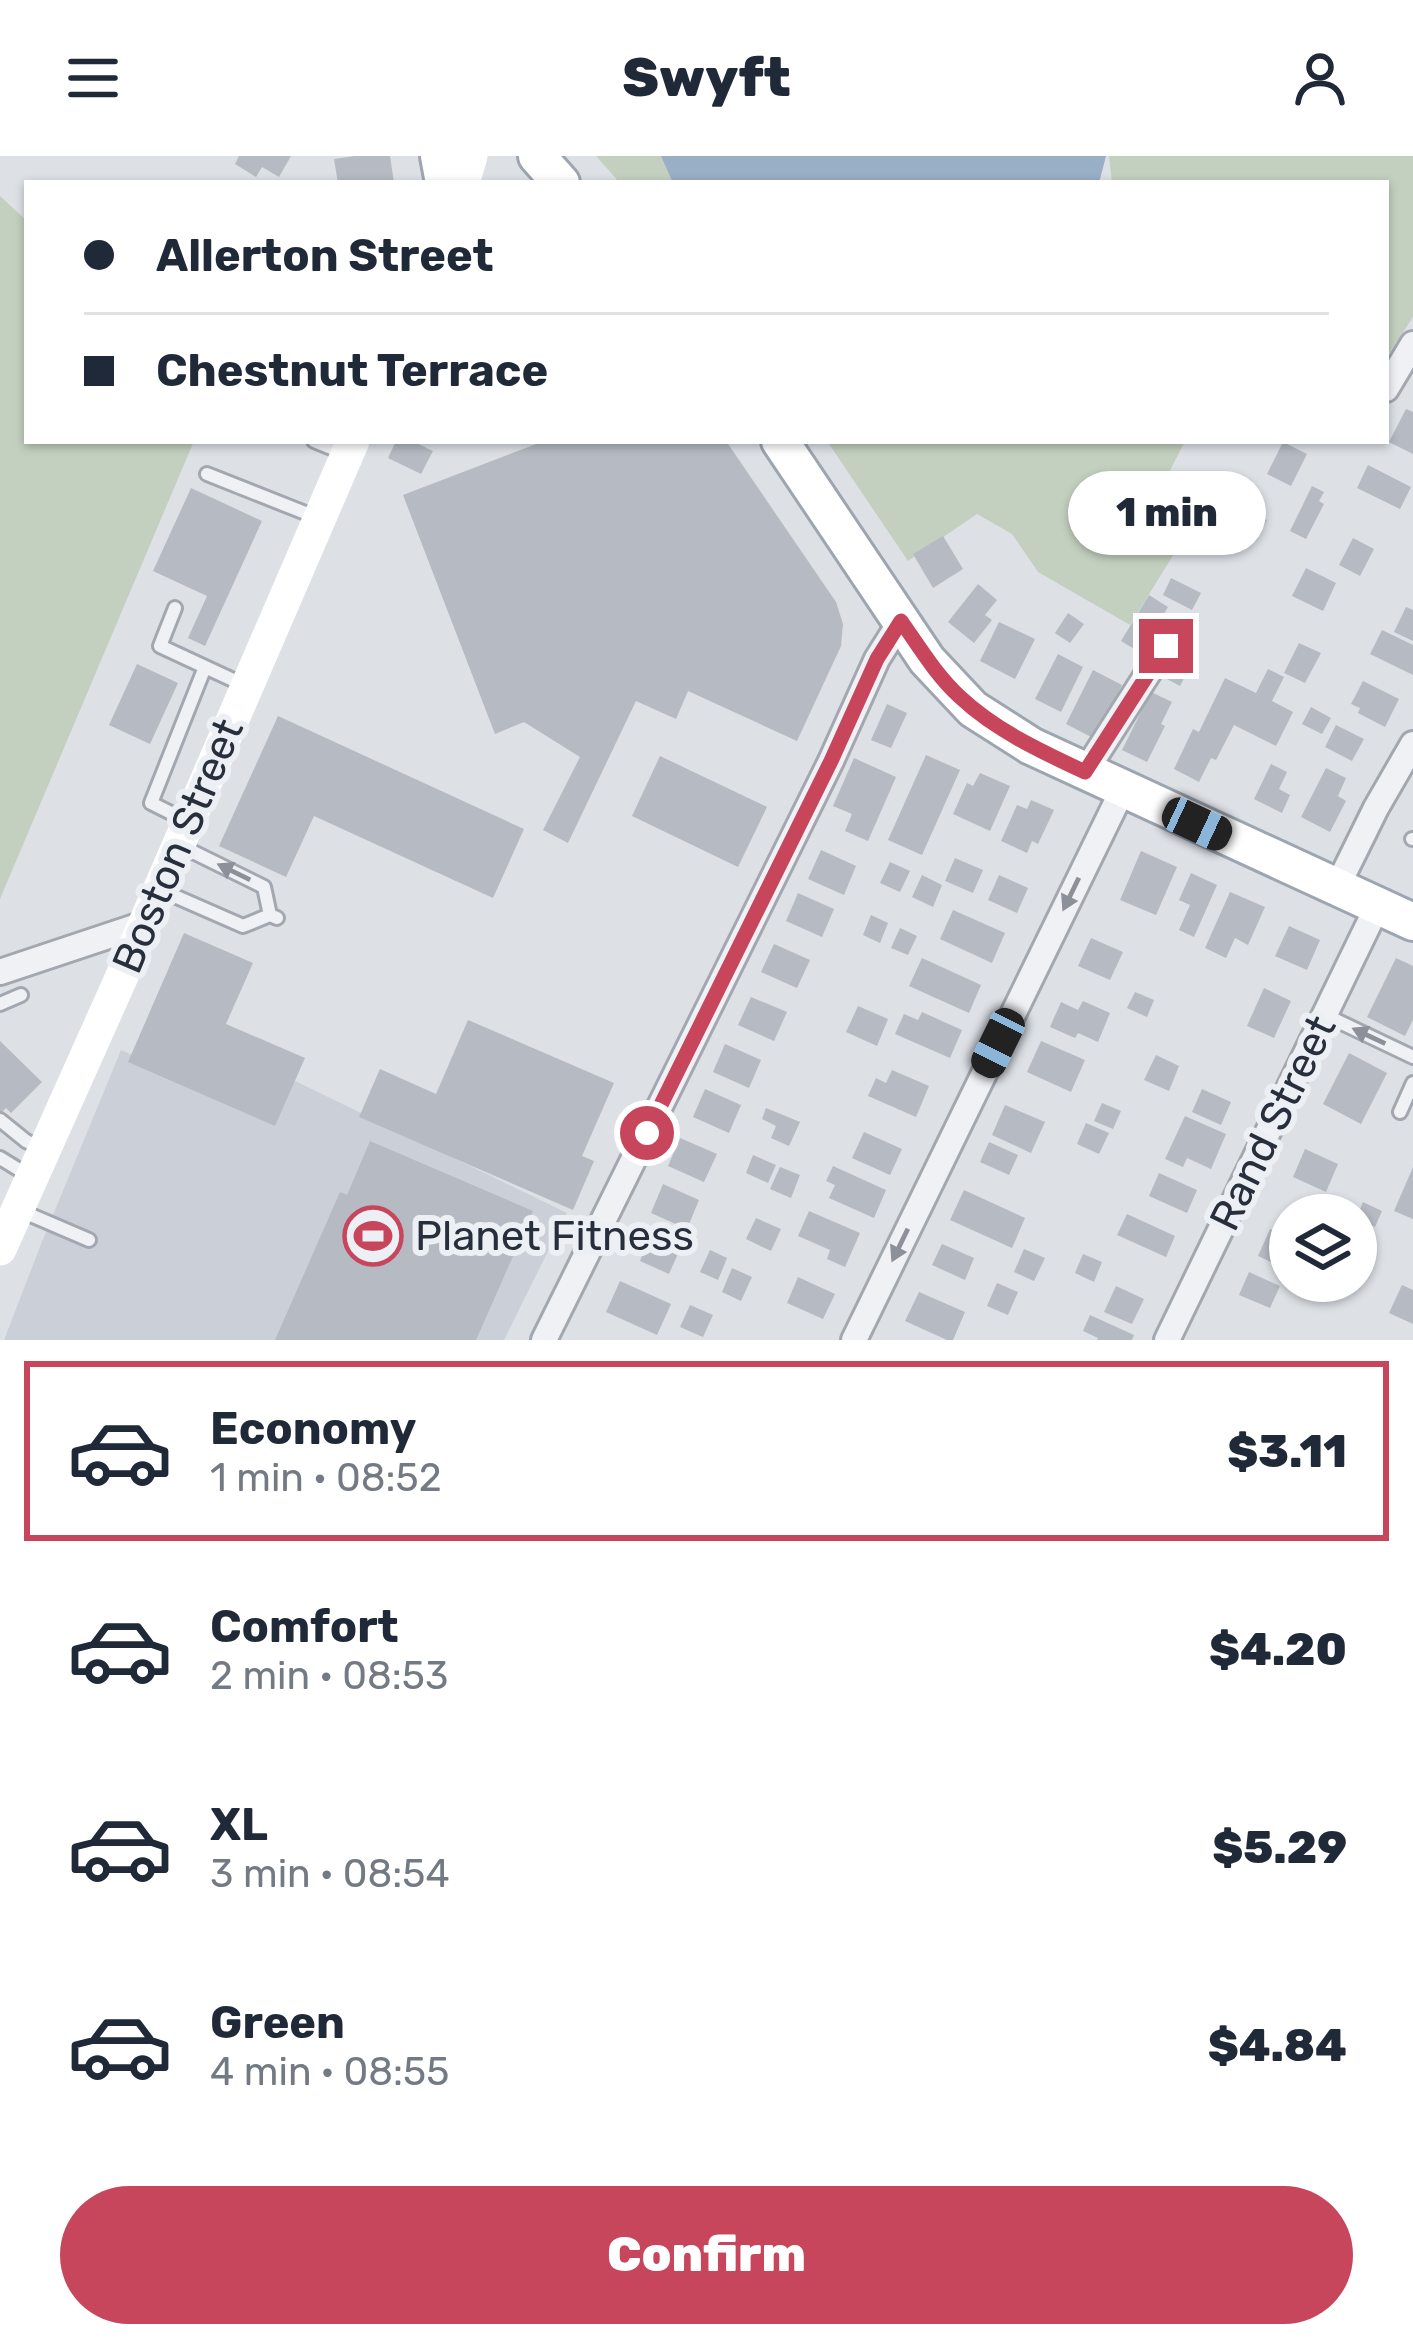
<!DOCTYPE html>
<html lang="en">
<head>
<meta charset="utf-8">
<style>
	body { margin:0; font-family:Rubik,sans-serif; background:#f6f6f7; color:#1f2937; height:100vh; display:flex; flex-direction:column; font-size:45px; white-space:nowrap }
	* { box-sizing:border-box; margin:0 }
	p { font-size:39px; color:#747a83 }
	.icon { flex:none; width:66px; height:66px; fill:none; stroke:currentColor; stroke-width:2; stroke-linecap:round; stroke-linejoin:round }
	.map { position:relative; height:1184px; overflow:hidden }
	.sheet { display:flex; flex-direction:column; background:#fff; flex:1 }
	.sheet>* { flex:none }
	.top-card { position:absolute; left:24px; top:24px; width:1365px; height:264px; border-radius:0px; box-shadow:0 3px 9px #0004; display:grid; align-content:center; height:264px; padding:0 60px; background:#fff }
	.buttons { position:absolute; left:1269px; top:1038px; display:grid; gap:24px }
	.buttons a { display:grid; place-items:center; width:108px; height:108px; border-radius:50%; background:#fff; box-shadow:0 3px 9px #0004; font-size:60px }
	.end { position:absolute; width:54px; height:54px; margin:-27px; border:15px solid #c7465b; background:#fff; box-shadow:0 0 0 6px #fff }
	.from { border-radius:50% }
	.bubble { position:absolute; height:84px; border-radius:42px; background:#fff; box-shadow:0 3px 9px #0004; font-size:39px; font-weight:800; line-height:84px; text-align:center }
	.car { position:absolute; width:36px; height:72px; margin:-36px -18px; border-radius:15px; box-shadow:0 0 9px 3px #0007; background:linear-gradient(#222 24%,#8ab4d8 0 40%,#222 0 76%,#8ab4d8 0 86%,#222 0) }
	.top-card b { display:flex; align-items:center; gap:42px; height:114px; font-size:45px }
	.top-card b+b { border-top:3px solid #e0e1e3 }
	.top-card i { width:30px; height:30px; background:#1f2937 }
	ul { padding:21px 0 0; list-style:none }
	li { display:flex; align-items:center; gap:36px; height:180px; margin:0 24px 18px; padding:0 36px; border:6px solid transparent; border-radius:0px }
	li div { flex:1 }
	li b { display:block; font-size:45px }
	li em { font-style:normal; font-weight:800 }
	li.selected { border-color:#c7465b }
	li>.icon { width:108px; height:108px; stroke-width:1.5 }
	.action { display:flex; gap:24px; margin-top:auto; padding:24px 60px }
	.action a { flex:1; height:138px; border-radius:72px; background:#c7465b; color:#fff; font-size:48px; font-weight:800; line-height:138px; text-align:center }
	header { display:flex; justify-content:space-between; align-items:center; height:156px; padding:0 60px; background:#fff; font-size:54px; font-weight:800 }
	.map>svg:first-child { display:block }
</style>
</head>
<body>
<header><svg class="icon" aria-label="menu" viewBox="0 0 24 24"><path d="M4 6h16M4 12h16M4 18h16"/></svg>Swyft<svg class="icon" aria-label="person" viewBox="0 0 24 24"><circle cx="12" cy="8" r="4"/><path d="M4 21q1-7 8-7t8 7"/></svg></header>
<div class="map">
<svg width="1413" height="1184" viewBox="0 0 1413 1184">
	<rect width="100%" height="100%" fill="#dde1e6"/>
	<path fill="#cbd0d8" d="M121 894 272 962 291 923 567 1057 504 1184H4L41 1088Z"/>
	<path fill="#c3d0bf" d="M596 0H678L694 27H620Z
		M1109 0H1413V161L1386 202V27H1112Z
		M0 40 27 65V285H194L0 743Z
		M827 285H1185L1158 338 1198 359 1130 469 1038 416 1012 378 977 358 908 405Z"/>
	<path fill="#99afc5" d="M661 0H1106L1099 27H673Z"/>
	<path fill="#b5bac3" d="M239 0H291L279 21 262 11 256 21 235 8Z
		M355 0H390L394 27H338L334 3Z
		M1406 253 1413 256V298L1389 286Z
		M396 285H412L433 295 421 318 388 302Z
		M544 285H726L836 446 843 468 841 490 797 585 688 535 676 563 636 545 568 687 543 674 580 601 524 566 495 578 403 339Z
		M1283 286 1307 298 1291 330 1267 318Z
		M1368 309 1411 331 1400 353 1357 332Z
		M1312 330 1324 336 1319 345 1324 348 1306 383 1290 375Z
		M191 332 262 365 205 490 188 482 207 440 153 415Z
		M1243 352 1267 364 1256 384 1234 372Z
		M943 380 963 413 933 432 913 398Z
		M1353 382 1374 393 1360 420 1339 409Z
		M1306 412 1336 427 1323 455 1292 440Z
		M1171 422 1201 437 1192 454 1163 439Z
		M978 428 997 444 985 459 992 464 974 487 948 466Z
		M1149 439 1168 451 1141 497 1121 485Z
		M1406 451 1413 454V485L1394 476Z
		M1068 457 1084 468 1070 487 1055 477Z
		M999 466 1035 483 1015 523 980 505Z
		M1382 474 1413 489V519L1370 498Z
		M1299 487 1321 497 1305 527 1284 517Z
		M1058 498 1083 511 1061 556 1035 543Z
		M1176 500 1192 507 1180 530 1165 522Z
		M137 508 178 527 150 588 109 569Z
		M1268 513 1284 521 1272 545 1293 556 1276 590 1234 569 1216 604 1211 602 1199 626 1174 613 1193 573 1199 576 1225 522 1256 537Z
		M1093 514 1122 529 1095 583 1066 568Z
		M1363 525 1399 543 1385 571 1358 557 1360 552 1351 548Z
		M1151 536 1172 546 1161 568 1165 570 1147 606 1122 594Z
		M887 548 907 557 891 592 871 584Z
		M1311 551 1331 562 1322 578 1302 568Z
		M278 560 524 673 493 742 314 660 286 721 219 690Z
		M1336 569 1364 583 1352 605 1325 591Z
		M926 599 960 614 922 699 888 684Z
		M660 600 767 651 738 711 632 660Z
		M854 602 896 621 868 685 845 675 852 658 833 650Z
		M1271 608 1287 616 1279 633 1290 639 1282 657 1254 643Z
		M1326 612 1346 622 1338 640 1346 645 1330 676 1301 661Z
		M980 617 1010 630 990 675 953 658 967 627 973 630Z
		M1031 644 1054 654 1038 688 1032 685 1027 697 1001 685 1017 649 1027 653Z
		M821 694 856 710 844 739 808 723Z
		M1141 695 1177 711 1156 759 1120 744Z
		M955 702 983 714 973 737 945 725Z
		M890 706 910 715 900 736 880 727Z
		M1191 717 1217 729 1194 781 1179 774 1190 749 1179 744Z
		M922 719 942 729 933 751 912 741Z
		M999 719 1028 732 1017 757 988 744Z
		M1230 736 1265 751 1248 789 1235 782 1226 802 1205 792Z
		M798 737 834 753 822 781 786 765Z
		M953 754 1005 777 992 807 940 783Z
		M871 759 888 767 880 787 863 779Z
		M1289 770 1320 784 1307 814 1275 800Z
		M900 772 917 780 908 799 891 792Z
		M184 777 253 807 226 868 305 902 275 970 128 906Z
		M1091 782 1123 796 1110 824 1078 810Z
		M774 788 810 804 797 832 761 816Z
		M922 802 981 829 969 857 909 830Z
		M1396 802 1413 810V864L1405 880 1367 861Z
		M1264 832 1291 845 1274 882 1247 870Z
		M1135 836 1154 844 1147 861 1127 852Z
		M751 841 787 856 774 885 738 869Z
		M1083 845 1110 857 1098 886 1078 877 1075 882 1050 871 1061 846 1078 854Z
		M858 850 888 863 877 890 846 876Z
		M922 856 962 874 950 902 895 878 904 858 918 864Z
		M468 864 614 927 582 1000 594 1005 573 1054 359 961 380 913 436 938Z
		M0 885 42 926 11 957 6 952 0 958Z
		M1041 885 1085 904 1071 936 1027 916Z
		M725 888 761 904 749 932 713 916Z
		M1349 897 1387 917 1361 968 1323 948Z
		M1156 899 1179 910 1169 935 1144 924Z
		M892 914 929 930 916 961 868 940 876 922 886 927Z
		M705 933 741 949 729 977 693 961Z
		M1202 933 1231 946 1221 969 1192 956Z
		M1102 947 1121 955 1113 973 1094 965Z
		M1005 949 1045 966 1031 997 992 979Z
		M766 952 800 966 789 990 771 982 776 970 762 963Z
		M1185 960 1226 978 1211 1013 1187 1002 1183 1011 1165 1003Z
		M1086 967 1109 977 1099 998 1077 988Z
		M864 976 902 993 890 1019 852 1002Z
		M680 982 717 998 704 1026 668 1010Z
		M370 985 533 1055 476 1184H275L340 1036 347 1039Z
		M989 986 1018 999 1009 1019 980 1006Z
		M1305 993 1338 1008 1326 1036 1293 1021Z
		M753 999 776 1009 768 1027 746 1017Z
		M833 1010 886 1034 874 1062 829 1042 835 1029 826 1025Z
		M780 1011 800 1019 791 1042 770 1033Z
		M1413 1011V1063L1394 1055Z
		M1159 1017 1197 1034 1187 1057 1149 1040Z
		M663 1028 699 1044 687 1073 651 1057Z
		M964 1034 1025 1062 1012 1092 950 1064Z
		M1363 1046 1382 1055 1375 1071 1356 1063Z
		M809 1055 860 1077 845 1111 827 1103 830 1094 798 1080Z
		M1127 1058 1175 1080 1166 1101 1117 1079Z
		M756 1062 781 1073 771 1095 746 1083Z
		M1270 1073 1290 1082V1115L1258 1100Z
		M651 1079 680 1093 669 1118 640 1105Z
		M942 1088 974 1102 965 1124 932 1109Z
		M1024 1093 1045 1102 1034 1125 1014 1116Z
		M710 1094 727 1102 718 1124 700 1116Z
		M1083 1098 1102 1106 1094 1126 1075 1117Z
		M732 1112 752 1121 741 1145 722 1136Z
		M1249 1116 1280 1130 1270 1152 1239 1139Z
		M798 1121 835 1138 823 1163 787 1147Z
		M620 1125 671 1148 657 1179 606 1156Z
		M997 1127 1018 1136 1008 1159 987 1150Z
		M1402 1129 1413 1134V1168L1389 1157Z
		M1116 1130 1144 1143 1132 1168 1104 1156Z
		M919 1136 965 1156 953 1184H947L905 1165Z
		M690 1149 713 1159 703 1181 680 1171Z
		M1090 1159 1134 1179 1132 1184H1097L1098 1182 1083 1175Z"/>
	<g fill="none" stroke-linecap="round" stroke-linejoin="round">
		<g stroke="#a3a8b0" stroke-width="18">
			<path id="service" d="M314 285 346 298
				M207 318 318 362
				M175 452 160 490 246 530
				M185 664 151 647 205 511
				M1412 683H1413
				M183 691 264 731 270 759
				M163 735 243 770 270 759 277 762
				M0 848 21 839
				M1325 859 1413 901
				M1400 956 1413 927
				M0 964 26 985 43 993
				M0 1002 31 1021
				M19 1054 89 1084"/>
		</g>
		<g stroke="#a3a8b0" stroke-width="30">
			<path id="minor" d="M1386 233 1413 188
				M1085 616 1166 489
				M1337 731 1376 652 1413 588
				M0 816 144 768
				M544 1184 831 605 877 503 901 465
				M854 1184 1123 633
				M1167 1184 1378 749"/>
		</g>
		<g stroke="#9da5b1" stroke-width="42">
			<path id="primary" d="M439 0 444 27
				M537 0 561 27
				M780 285 927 504 973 553 1031 590 1413 766"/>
		</g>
		<use href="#service" stroke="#f0f1f5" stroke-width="12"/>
		<use href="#minor" stroke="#f0f1f5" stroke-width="24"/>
		<path stroke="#fff" stroke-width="33" d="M463 27 471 0
			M0 1093 122 820 353 285"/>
		<use href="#primary" stroke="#fff" stroke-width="36"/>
	</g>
	<defs><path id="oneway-solid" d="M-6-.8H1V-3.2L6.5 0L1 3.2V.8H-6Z" transform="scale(3)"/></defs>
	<g fill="#8c9098">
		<use href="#oneway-solid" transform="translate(234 716) rotate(-154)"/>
		<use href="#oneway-solid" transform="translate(1071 738) rotate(116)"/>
		<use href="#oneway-solid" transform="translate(1369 880) rotate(-155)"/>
		<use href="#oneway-solid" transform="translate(900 1089) rotate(116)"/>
	</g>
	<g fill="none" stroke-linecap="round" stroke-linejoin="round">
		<path stroke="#c7465b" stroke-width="15" d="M647 977 831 605 877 503 901 465C920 492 936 519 960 541 995 574 1042 596 1085 616L1166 490"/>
	</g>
	<defs>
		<g id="stadium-ring" transform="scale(3)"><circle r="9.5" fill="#ecf0f4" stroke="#c7465b" stroke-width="1.5"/><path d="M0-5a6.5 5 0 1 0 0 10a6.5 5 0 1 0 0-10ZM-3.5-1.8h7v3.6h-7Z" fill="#c7465b"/></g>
	</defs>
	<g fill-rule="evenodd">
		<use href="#stadium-ring" x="373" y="1080"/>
	</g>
	<g text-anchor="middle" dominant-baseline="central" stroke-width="12" stroke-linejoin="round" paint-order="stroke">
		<g font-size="42" fill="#272f3c" stroke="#ecf0f4">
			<text transform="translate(178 690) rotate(-67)">Boston Street</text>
			<text transform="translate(1273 967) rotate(-64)">Rand Street</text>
		</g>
		<g font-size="42" fill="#272f3c" stroke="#ecf0f4" text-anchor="start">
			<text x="415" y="1080">Planet Fitness</text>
		</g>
	</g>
</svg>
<div class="buttons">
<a><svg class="icon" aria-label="layers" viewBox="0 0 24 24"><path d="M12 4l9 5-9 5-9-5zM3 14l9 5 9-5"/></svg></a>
</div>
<i class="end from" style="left:647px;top:977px"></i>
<i class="end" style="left:1166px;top:490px"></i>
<div class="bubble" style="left:1068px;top:315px;width:198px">1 min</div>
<i class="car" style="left:1197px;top:668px;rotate:115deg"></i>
<i class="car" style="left:998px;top:887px;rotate:206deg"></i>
<div class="top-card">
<b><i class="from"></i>Allerton Street</b>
<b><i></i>Chestnut Terrace</b>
</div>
</div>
<section class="sheet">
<ul>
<li class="selected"><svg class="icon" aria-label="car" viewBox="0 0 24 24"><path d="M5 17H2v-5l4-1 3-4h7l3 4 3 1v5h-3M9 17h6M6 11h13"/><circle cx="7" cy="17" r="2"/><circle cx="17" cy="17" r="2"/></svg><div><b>Economy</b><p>1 min · 08:52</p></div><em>$3.11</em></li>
<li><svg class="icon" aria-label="car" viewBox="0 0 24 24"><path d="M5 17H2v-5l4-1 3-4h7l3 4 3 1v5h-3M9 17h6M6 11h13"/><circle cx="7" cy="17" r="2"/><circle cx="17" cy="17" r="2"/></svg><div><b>Comfort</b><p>2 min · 08:53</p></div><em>$4.20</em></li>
<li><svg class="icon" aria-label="car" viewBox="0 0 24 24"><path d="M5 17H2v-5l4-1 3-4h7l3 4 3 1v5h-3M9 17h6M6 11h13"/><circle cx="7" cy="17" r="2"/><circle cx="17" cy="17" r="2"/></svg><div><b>XL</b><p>3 min · 08:54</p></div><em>$5.29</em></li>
<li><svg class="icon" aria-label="car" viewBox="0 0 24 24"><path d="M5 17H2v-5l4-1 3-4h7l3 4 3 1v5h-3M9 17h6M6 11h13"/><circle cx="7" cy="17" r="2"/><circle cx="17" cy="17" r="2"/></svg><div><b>Green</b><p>4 min · 08:55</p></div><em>$4.84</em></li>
</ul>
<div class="action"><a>Confirm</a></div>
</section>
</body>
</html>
